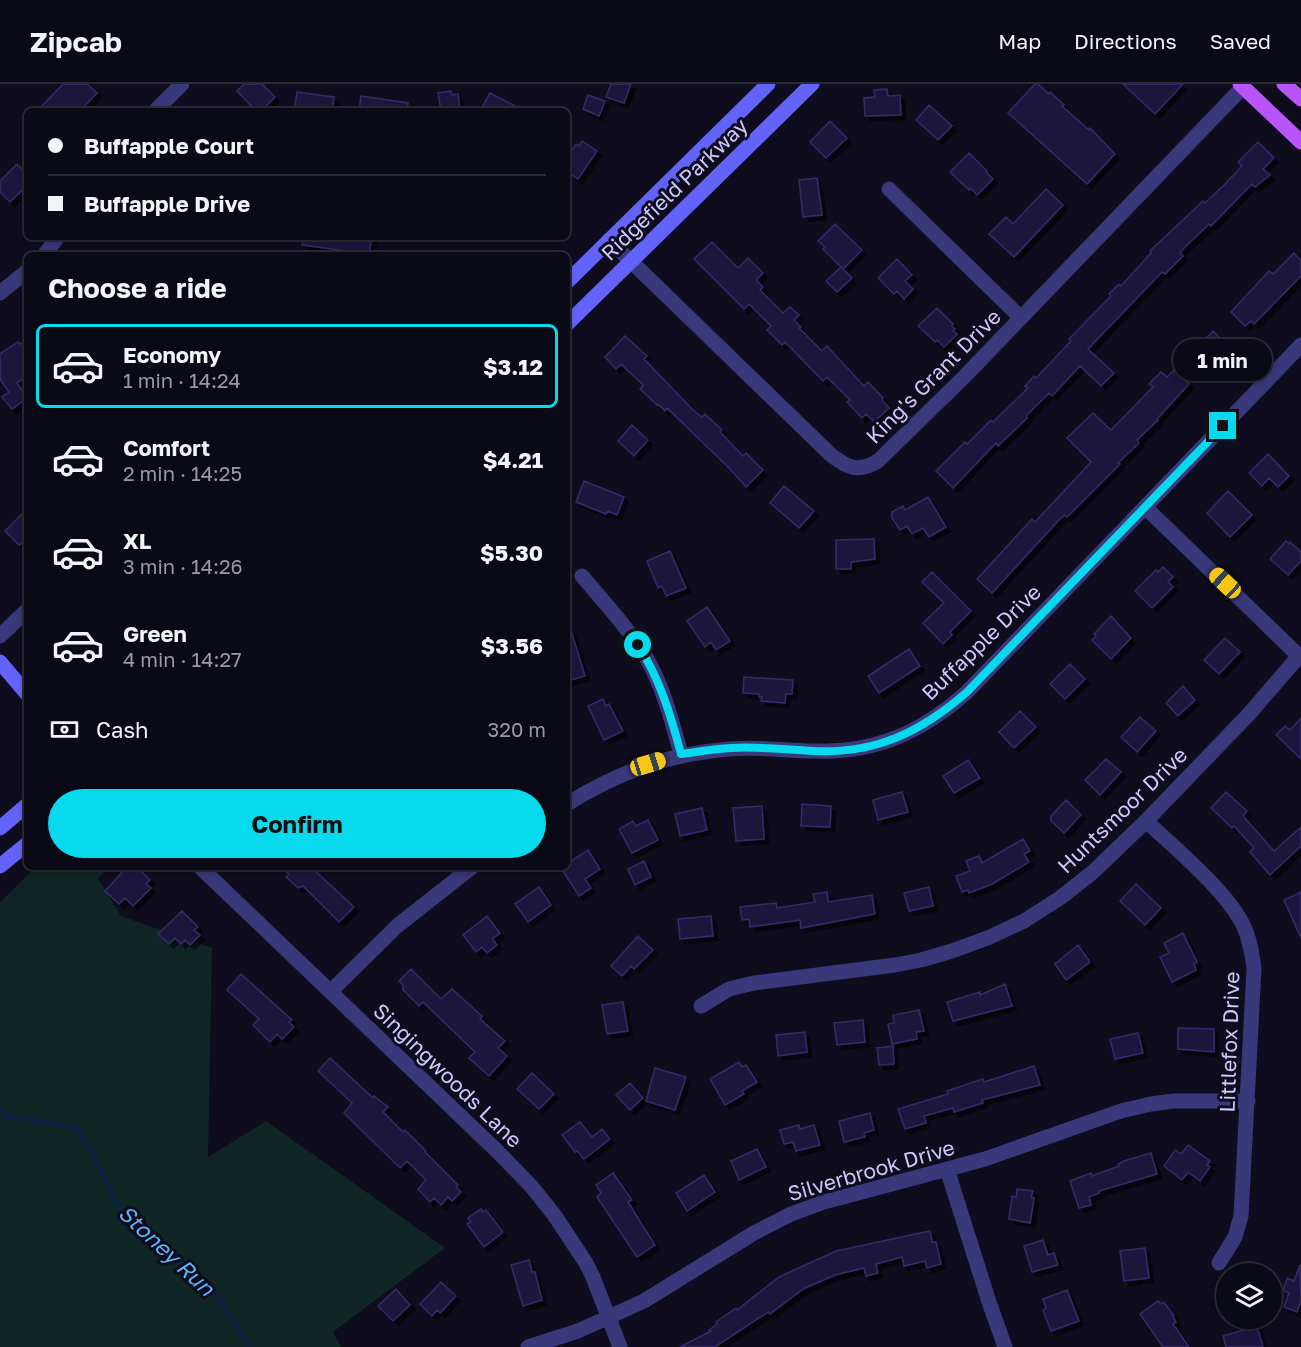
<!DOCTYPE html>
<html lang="en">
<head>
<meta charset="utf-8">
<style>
	body { margin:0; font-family:"Golos Text",sans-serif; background:#13121f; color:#f1f3f6; height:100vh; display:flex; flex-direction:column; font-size:22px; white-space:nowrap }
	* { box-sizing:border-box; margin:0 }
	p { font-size:20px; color:#999aa1 }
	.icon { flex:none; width:33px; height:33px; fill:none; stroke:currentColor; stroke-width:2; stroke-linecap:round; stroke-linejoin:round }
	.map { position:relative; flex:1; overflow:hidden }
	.drawer { position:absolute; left:24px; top:168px; width:546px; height:618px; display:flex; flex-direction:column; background:#0a0916; border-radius:9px; box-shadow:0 3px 9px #0003,0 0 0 2px #2a2a35 }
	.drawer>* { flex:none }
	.top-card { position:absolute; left:24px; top:24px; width:546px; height:132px; border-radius:9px; box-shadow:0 3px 9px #0003,0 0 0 2px #2a2a35; display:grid; align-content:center; height:132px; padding:0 24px; background:#0a0916 }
	.controls { position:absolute; left:1216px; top:1179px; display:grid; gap:12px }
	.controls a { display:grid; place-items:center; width:66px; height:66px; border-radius:50%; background:#0a0916; box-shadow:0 3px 9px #0003,0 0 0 2px #2a2a35; font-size:30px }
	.end { position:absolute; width:27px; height:27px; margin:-14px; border:8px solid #07daec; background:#111; box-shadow:0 0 0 3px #111 }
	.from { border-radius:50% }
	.bubble { position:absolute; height:42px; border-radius:21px; background:#0a0916; box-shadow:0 3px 9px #0003,0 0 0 2px #2a2a35; font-size:20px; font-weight:700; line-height:42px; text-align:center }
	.car { position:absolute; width:18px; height:36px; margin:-18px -9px; border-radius:8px; box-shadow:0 0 4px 2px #0007; background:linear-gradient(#f5c518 24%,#345 0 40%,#f5c518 0 76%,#345 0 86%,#f5c518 0) }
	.top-card b { display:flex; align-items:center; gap:21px; height:57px; font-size:22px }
	.top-card b+b { border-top:2px solid #2a2a35 }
	.top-card i { width:15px; height:15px; background:#f1f3f6 }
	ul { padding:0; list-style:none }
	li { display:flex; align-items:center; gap:18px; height:84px; margin:0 12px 9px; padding:0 12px; border:3px solid transparent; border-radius:9px }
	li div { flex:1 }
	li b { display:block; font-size:22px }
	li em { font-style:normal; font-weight:700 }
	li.active { border-color:#07daec }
	li>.icon { width:54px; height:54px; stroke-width:1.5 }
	h2 { padding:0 24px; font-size:27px; line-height:72px }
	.pay { display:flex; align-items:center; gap:15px; height:66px; padding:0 24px; font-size:22px }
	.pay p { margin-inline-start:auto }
	.cta { display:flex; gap:12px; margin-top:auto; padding:12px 24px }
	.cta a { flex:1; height:69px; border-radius:36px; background:#07daec; color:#111; font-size:24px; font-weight:700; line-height:69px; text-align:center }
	header { display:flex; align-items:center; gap:36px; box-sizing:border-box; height:84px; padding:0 30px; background:#0a0916; border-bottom:2px solid #2a2a35 }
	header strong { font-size:28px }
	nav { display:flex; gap:33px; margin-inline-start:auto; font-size:21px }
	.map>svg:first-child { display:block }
</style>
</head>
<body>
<header>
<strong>Zipcab</strong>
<nav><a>Map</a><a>Directions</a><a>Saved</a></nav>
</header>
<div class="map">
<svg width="1301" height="1263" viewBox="0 0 1301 1263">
	<defs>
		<filter id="shadow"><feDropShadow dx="4.5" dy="4.5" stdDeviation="0" flood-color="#0009"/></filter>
	</defs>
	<rect width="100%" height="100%" fill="#0e0c1d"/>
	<path fill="#0f2625" d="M36 783H109L98 794 121 832 212 864 208 1073 266 1037 445 1164 333 1248 341 1263H0V818Z"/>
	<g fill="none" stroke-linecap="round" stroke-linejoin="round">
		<path stroke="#0d2240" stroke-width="5" d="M0 1026 6 1032 77 1043 94 1072 120 1127 164 1160 222 1218 249 1263"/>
	</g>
	<path fill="#1f193d" stroke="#362b68" stroke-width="1.5" filter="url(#shadow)" d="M63 0H87L97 9 80 27H37Z
		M244 0H262L275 13 261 27H256L237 7Z
		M611 0H631L624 19 606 13Z
		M1035 0H1038L1049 10 1050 8 1064 21 1062 22 1089 46 1090 44 1115 70 1087 100 1008 29Z
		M1123 0H1183L1155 30Z
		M887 5 888 12 900 11 901 31 865 32 864 14 875 13 874 6Z
		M451 7 452 11 458 10 460 27H441L438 9Z
		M297 8 334 13 332 27H294Z
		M490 9 525 27H480Z
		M588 11 605 17 599 32 583 25Z
		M361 12 408 19 407 27H359Z
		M929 21 952 42 938 56 916 36Z
		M830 37 847 54 826 74 810 58Z
		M582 57 597 67 578 95 567 88V73L576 60 579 62Z
		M1258 58 1274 74 1263 85 1270 91 1255 103 1252 100 1211 142 1209 140 1180 168 1183 172 1165 190 1162 188 1088 265 1114 289 1101 302 1080 282 1052 312 1049 309 1026 332 1027 334 998 362 996 359 953 404 936 387 965 358 967 360 991 336 993 338 1028 304 1025 302 1034 292 1036 294 1071 257 1069 255 1111 212 1109 210 1119 200 1121 202 1151 169 1150 167 1203 117 1205 119 1225 100 1242 82 1238 78Z
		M969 69 987 87 986 88 993 95 977 111 970 104 969 106 950 88Z
		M17 80 27 90V102L10 118 0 108V97Z
		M817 94 822 131 803 133 799 96Z
		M1046 105 1063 121 1014 173 989 150 1006 133 1013 140Z
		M835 140 862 166 843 185 823 165 825 163 818 157Z
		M303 153H372L369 170 302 161Z
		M712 158 738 184 748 174 763 189 756 196 763 203 760 206 783 229 790 223 799 231 794 236 801 243 799 244 822 267 827 262 864 302 868 298 883 314 882 316 889 324 874 338 866 330 862 334 847 318 850 316 827 293 823 297 785 258 782 261 767 246 771 242 749 220 744 225 694 175Z
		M1294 169 1301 177V192L1254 240 1251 237 1245 242 1231 228 1269 187 1273 190Z
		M897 175 912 191 905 197 913 205 904 215 897 207 894 210 878 194Z
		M841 183 852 194 837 208 826 197Z
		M937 224 953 240 952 242 955 245 953 247 957 250 944 263 937 256 935 258 918 242Z
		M1213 247 1229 263 1214 278 1207 271 1200 277 1192 269Z
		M625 252 647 272 644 275 694 327 702 333 705 330 722 346 720 348 743 372 746 369 763 386 746 403 730 385 667 324 665 327 658 320 657 321 640 305 643 301 621 280 616 285 605 273Z
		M27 256V292L17 299 27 314 12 325 2 313 9 308 0 295V270L18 258 20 260Z
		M1174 286 1189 300 1157 335 1158 336 1137 356 1139 359 1118 379 1120 380 1067 433 1065 431 1059 436 992 509 977 495 1032 435 1035 438 1091 378 1067 354 1093 329 1111 346 1153 303 1149 300 1161 288 1167 293Z
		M632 341 648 356 634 372 618 357Z
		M1268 370 1289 392 1278 403 1269 394 1262 402 1249 389Z
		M584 397 624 413 617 431 608 427 606 430 576 418Z
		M784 402 814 427 799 444 770 419Z
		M1228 407 1252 431 1230 453 1207 429Z
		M928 413 946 443 929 453 923 444 912 450 907 442 900 446 892 434V428L903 422 905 426Z
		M27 425V455L19 461 5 447Z
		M874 455 875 475 851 478V485H836V456Z
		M1286 457 1289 460 1290 458 1301 468V477L1288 491 1270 475Z
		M670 467 686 504 666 512 662 502 658 504 647 477Z
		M1163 483 1173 493 1168 498 1173 503 1152 524 1135 507 1156 486 1158 488Z
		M932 488 971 527 950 548 952 551 943 560 923 539 944 519 922 498Z
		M707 523 730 557 716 566 711 558 705 563 687 537Z
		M1111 532 1131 554 1111 575 1092 556 1096 552 1094 550Z
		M567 543H570L585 592 567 597Z
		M1225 554 1240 568 1219 590 1204 576Z
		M909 565 920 582 879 609 868 592Z
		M1070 580 1085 595 1065 615 1050 600Z
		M744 593 793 596 792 610H786L785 619 761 617 762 613H759V610L743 609Z
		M1183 602 1195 616 1178 632 1166 619Z
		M603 615 606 622 609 620 623 647 604 656 588 622Z
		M1020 627 1036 643 1014 664 999 648Z
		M1140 633 1156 647 1137 668 1121 653Z
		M1301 634V675L1276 651 1285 642 1290 646Z
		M1106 675 1121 688 1100 711 1085 696Z
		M968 676 980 694 954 709 943 692Z
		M902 708 908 728 878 736 873 716Z
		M1226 708 1247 727 1243 732 1274 767 1301 743V762L1270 791 1250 768 1254 764 1234 742 1232 744 1211 724Z
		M1066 716 1081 731 1064 749 1051 737V732Z
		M802 720 831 722 830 743 801 742Z
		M762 722 764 755 736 757 733 724Z
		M702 724 707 746 680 752 675 730Z
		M648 736 658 756 632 769 619 745 633 737 636 742Z
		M1023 755 1030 767 1024 770 1029 778 992 800 969 809 968 806 962 808 956 792 970 787 966 777 979 772 982 779Z
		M588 766 600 785 585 795 591 804 579 812 561 784 567 783V780Z
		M644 777 651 793 635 801 628 785Z
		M127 783H137L150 796 146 800 151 804 133 822 125 814 119 820 105 807Z
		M281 783H311L354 823 339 838 303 802 298 804 286 793 289 790Z
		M1136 800 1161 824 1145 841 1120 817Z
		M539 803 551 821 528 838 515 820Z
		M929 803 933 822 909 827 904 809Z
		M827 808 828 818 872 811 875 830 801 844 800 836 750 843 749 835 742 836 740 823 776 819 777 824 815 818 813 810Z
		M1301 808V854L1284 816Z
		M182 827 198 843 194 846 200 851 190 861 185 856 181 860 175 854 169 860 158 850Z
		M487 832 500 849 492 855 497 861 487 869 482 863 476 868 463 851Z
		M711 832 713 852 680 855 678 835Z
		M1183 849 1197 878 1194 880 1196 886 1172 898 1160 873 1169 869 1164 859Z
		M638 852 653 866 634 885 631 882 622 892 611 882Z
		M1078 861 1090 878 1066 896 1055 880Z
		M411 885 441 915 452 905 482 932 480 935 505 957 498 964 507 972 489 992 469 974 475 968 423 918 419 922 403 906V901L399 897Z
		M241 890 292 936 289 938 294 943 282 955 277 950 270 958 253 941 259 935 227 906Z
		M1005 900 1012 922 953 937 947 918 980 908V911Z
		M623 918 628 947 607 950 602 921Z
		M919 926 924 947 916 948 917 955 892 960 888 940 894 939 893 931Z
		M863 936 865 958 837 961 834 939Z
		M1178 944 1214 945V968L1178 965Z
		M805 948 807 968 778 972 776 951Z
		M1138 949 1143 969 1115 975 1110 955Z
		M893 962 894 980 879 981 877 964Z
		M330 974 373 1014 374 1012 388 1023 383 1028 403 1048 405 1046 426 1067 425 1068 458 1101 456 1103 461 1108 452 1117 448 1113 441 1121 434 1114 430 1118 418 1105 426 1096 407 1077 400 1084 344 1029 352 1019 318 987Z
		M739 978 742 983 746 981 757 998 742 1007 744 1010 725 1021 710 995Z
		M1034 982 1040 1001 982 1016 983 1019 954 1028 953 1024 924 1032 926 1039 905 1045 898 1025 948 1010 947 1007 983 995 984 998Z
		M655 984 686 993 675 1026 646 1017Z
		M532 989 554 1010 539 1025 517 1005Z
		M630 999 643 1014 630 1026 616 1011Z
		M870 1029 874 1046 864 1049 865 1053 844 1058 839 1037Z
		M580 1038 592 1053 602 1045 610 1055 584 1075 577 1067 575 1068 562 1051Z
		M799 1041 800 1045 814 1041 820 1061 796 1067 793 1058 784 1060 780 1046Z
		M1188 1061 1210 1077 1207 1081 1210 1083 1200 1097 1188 1088 1182 1096 1164 1082 1175 1066 1181 1070Z
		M757 1065 766 1083 739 1096 731 1077Z
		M1151 1069 1157 1090 1099 1107V1109L1089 1113 1091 1121 1079 1124 1070 1097 1091 1089 1092 1092 1119 1082 1118 1080 1124 1077Z
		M613 1089 632 1116 628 1118 655 1161 637 1173 597 1113 601 1109 596 1101Z
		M704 1091 715 1108 687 1127 676 1109Z
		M1017 1105 1033 1107 1031 1114H1034L1030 1139 1009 1135 1012 1112 1016 1113Z
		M481 1125 483 1128 486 1126 503 1148 484 1163 467 1140 471 1138 468 1134Z
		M930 1147 932 1158H936L941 1180 927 1184 925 1177 904 1182 902 1173 876 1180 878 1189 866 1192 864 1184 835 1191 803 1205 770 1230 768 1228 715 1263H680L711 1247 709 1246 717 1240 716 1238 736 1224 737 1226 779 1193 836 1167Z
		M1043 1156 1048 1171 1054 1169 1058 1181 1032 1188 1024 1162Z
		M1145 1164 1149 1194 1124 1197 1120 1167Z
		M529 1176 532 1188H535L542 1216 523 1222 511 1181Z
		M1300 1181 1301 1216 1297 1228 1284 1223 1289 1209 1283 1206 1287 1194 1294 1197Z
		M441 1198 456 1212 440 1229 437 1226 432 1232 420 1220Z
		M396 1205 410 1221 393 1237 378 1222Z
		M1067 1206 1079 1237 1051 1247 1043 1226 1046 1224 1043 1215Z
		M1158 1217 1161 1220 1164 1218 1174 1232 1173 1233 1176 1238 1173 1240 1189 1263H1163L1140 1230Z
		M1257 1242 1263 1263H1226L1223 1252Z"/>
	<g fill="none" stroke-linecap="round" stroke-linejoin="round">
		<path stroke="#39387a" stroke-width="15" d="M155 27 182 0
			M889 105 1021 234
			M609 156 831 371C848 384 858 389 878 377L965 292 1243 3
			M44 171 58 153
			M0 209 27 187
			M1145 423 1301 574
			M582 492C605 519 629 545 647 575 664 605 672 638 681 670
			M0 552 27 526
			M567 720C618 688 668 670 729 665 758 662 786 667 815 667 876 669 922 648 967 608L1301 261
			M1146 737C1175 764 1229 809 1244 843 1250 856 1252 870 1254 884L1241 1132 1235 1153 1219 1179
			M200 783 497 1067 532 1103 555 1132 586 1179 593 1193 620 1263
			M331 907 397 842 472 783
			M701 922 729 905 754 899 895 881 921 876 952 867 990 853 1024 837 1060 814 1093 788 1146 737 1249 630 1299 572
			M947 1085 989 1218 1005 1263
			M528 1263 578 1247 644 1217 754 1149 791 1130 824 1118 985 1075 1121 1027 1151 1020 1174 1017H1248"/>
		<path stroke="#6363fa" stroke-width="15" d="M567 198 768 0
			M567 240 812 0
			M0 578 27 610
			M0 744 27 721
			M0 782 27 760"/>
		<path stroke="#b854fa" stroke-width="15" d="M1240 0 1301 58
			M1284 0 1301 15"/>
	</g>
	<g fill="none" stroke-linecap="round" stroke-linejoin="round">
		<path stroke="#07daec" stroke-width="8" d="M638 561C660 595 671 632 681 670 697 668 714 665 731 664 759 662 786 666 814 667 876 670 921 648 967 608L1223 342"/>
	</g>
	<g text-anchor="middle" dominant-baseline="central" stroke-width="6" stroke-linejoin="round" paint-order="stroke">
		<g font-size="21" fill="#cec9fd" stroke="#0e0c1d">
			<text transform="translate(674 105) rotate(-44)">Ridgefield Parkway</text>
			<text transform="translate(933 292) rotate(-45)">King's Grant Drive</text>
			<text transform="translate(981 558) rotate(-44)">Buffapple Drive</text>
			<text transform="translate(1122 726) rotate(-44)">Huntsmoor Drive</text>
			<text transform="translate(1229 958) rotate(-88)">Littlefox Drive</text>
			<text transform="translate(448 991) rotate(44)">Singingwoods Lane</text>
			<text transform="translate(871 1086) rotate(-16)">Silverbrook Drive</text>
		</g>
		<g font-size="22" font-style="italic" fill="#5bb4fa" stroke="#0e0c1d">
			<text transform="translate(167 1166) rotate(43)">Stoney Run</text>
		</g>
	</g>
</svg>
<div class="controls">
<a><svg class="icon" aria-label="layers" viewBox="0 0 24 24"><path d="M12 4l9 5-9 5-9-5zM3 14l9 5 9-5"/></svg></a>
</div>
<i class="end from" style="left:638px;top:561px"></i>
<i class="end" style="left:1223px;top:342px"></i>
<div class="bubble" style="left:1173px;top:255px;width:99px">1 min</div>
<i class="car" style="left:1225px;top:499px;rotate:313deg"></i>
<i class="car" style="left:648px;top:680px;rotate:73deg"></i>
<div class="top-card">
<b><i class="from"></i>Buffapple Court</b>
<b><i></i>Buffapple Drive</b>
</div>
<section class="drawer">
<h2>Choose a ride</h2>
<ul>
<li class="active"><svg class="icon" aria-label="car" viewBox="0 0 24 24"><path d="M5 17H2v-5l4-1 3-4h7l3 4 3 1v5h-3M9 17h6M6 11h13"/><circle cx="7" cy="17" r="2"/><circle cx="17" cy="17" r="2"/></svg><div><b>Economy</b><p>1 min · 14:24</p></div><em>$3.12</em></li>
<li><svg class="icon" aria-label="car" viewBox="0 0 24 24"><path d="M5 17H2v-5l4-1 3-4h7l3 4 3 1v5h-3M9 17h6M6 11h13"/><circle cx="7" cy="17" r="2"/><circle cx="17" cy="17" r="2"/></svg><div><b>Comfort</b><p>2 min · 14:25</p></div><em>$4.21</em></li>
<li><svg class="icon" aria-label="car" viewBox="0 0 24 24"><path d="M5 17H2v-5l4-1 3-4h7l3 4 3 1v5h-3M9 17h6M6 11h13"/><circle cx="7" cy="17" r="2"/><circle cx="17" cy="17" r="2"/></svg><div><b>XL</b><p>3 min · 14:26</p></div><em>$5.30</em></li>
<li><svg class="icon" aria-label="car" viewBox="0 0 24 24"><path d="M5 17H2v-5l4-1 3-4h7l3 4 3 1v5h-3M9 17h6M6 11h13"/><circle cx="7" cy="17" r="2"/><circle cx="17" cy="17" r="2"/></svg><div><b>Green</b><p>4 min · 14:27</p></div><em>$3.56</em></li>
</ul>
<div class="pay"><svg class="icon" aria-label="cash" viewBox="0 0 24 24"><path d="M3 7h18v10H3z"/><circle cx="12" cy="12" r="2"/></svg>Cash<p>320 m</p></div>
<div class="cta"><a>Confirm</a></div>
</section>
</div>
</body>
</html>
